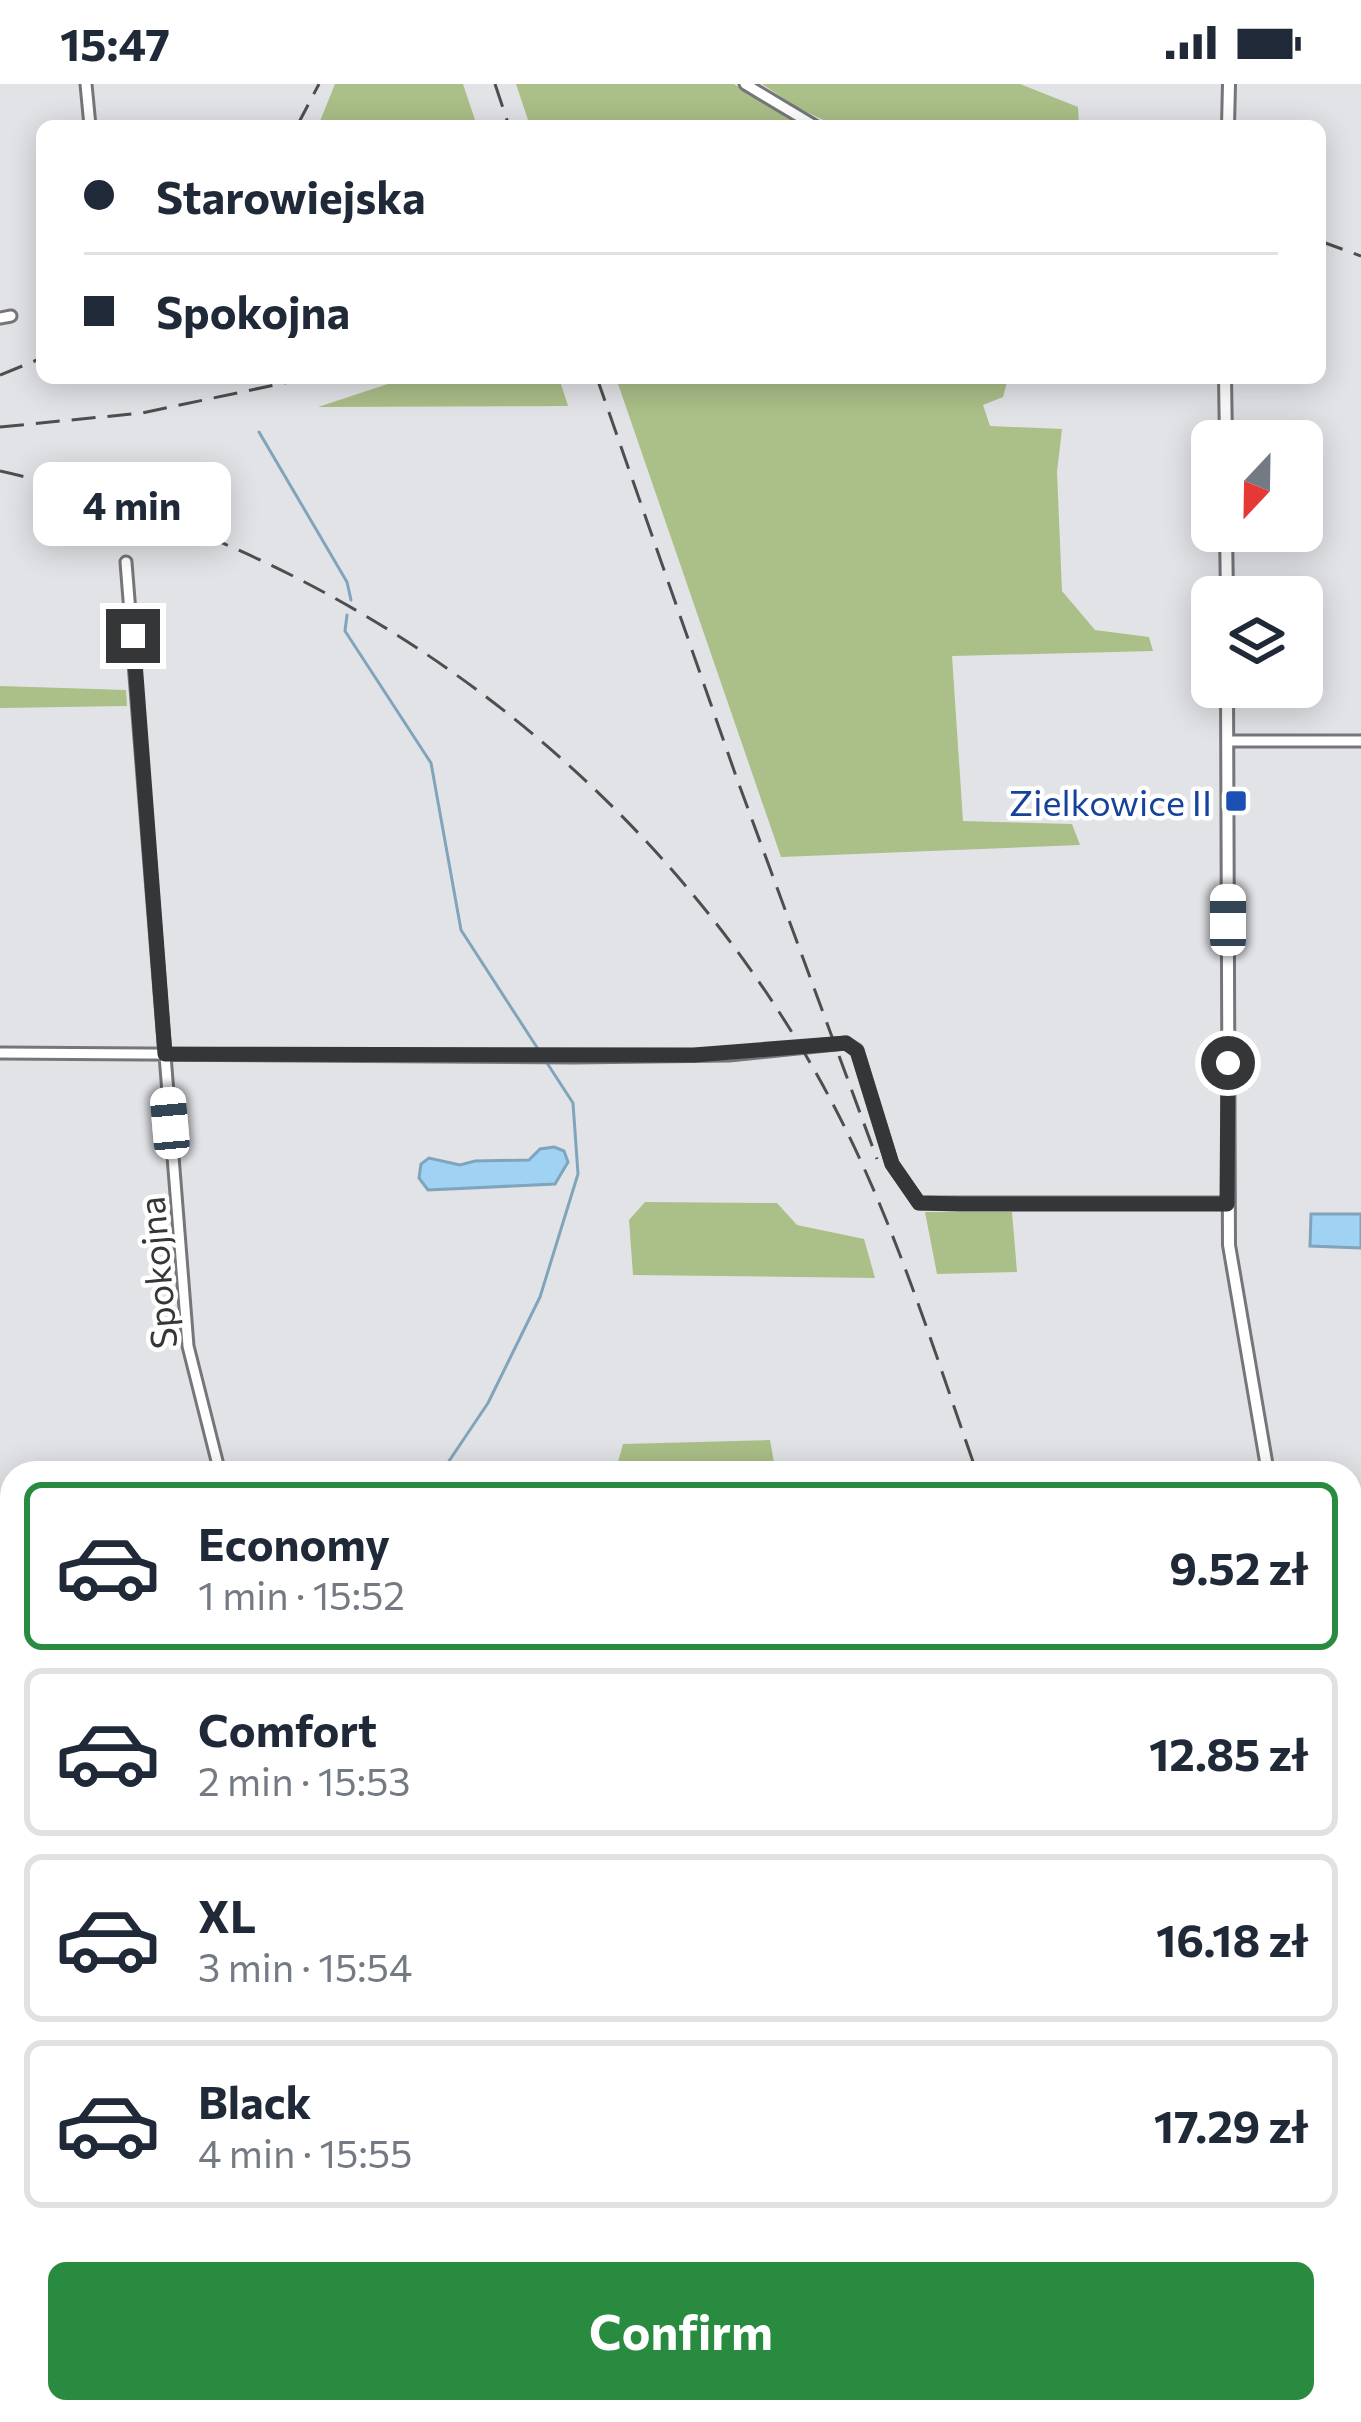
<!DOCTYPE html>
<html lang="en">
<head>
<meta charset="utf-8">
<style>
	body { margin:0; font-family:Commissioner,sans-serif; background:#f6f6f7; color:#1f2937; height:100vh; display:flex; flex-direction:column; font-size:45px; white-space:nowrap }
	* { box-sizing:border-box; margin:0 }
	p { font-size:39px; color:#747a83 }
	.icon { flex:none; width:66px; height:66px; fill:none; stroke:currentColor; stroke-width:2; stroke-linecap:round; stroke-linejoin:round }
	.map { position:relative; flex:1; overflow:hidden }
	.details { position:absolute; left:0px; top:1377px; width:1362px; height:963px; display:flex; flex-direction:column; background:#fff; border-radius:36px 36px 0 0; box-shadow:0 6px 30px #0003 }
	.details>* { flex:none }
	.guide { position:absolute; left:36px; top:36px; width:1290px; height:264px; border-radius:18px; box-shadow:0 6px 30px #0003; display:grid; align-content:center; height:264px; padding:0 48px; background:#fff }
	.needle { width:78px; rotate:202deg }
	.controls { position:absolute; left:1191px; top:336px; display:grid; gap:24px }
	.controls a { display:grid; place-items:center; width:132px; height:132px; border-radius:18px; background:#fff; box-shadow:0 6px 30px #0003; font-size:60px }
	.end { position:absolute; width:54px; height:54px; margin:-27px; border:15px solid #353637; background:#fff; box-shadow:0 0 0 6px #fff }
	.from { border-radius:50% }
	.bubble { position:absolute; height:84px; border-radius:18px; background:#fff; box-shadow:0 6px 30px #0003; font-size:39px; font-weight:700; line-height:84px; text-align:center }
	.car { position:absolute; width:36px; height:72px; margin:-36px -18px; border-radius:15px; box-shadow:0 0 9px 3px #0007; background:linear-gradient(#fff 24%,#345 0 40%,#fff 0 76%,#345 0 86%,#fff 0) }
	.guide b { display:flex; align-items:center; gap:42px; height:114px; font-size:45px }
	.guide b+b { border-top:3px solid #e0e1e3 }
	.guide i { width:30px; height:30px; background:#1f2937 }
	ul { padding:21px 0 0; list-style:none }
	li { display:flex; align-items:center; gap:36px; height:168px; margin:0 24px 18px; padding:0 24px; border:6px solid #e0e1e3; border-radius:18px }
	li div { flex:1 }
	li b { display:block; font-size:45px }
	li em { font-style:normal; font-weight:700 }
	li.active { border-color:#298b3f }
	li>.icon { width:108px; height:108px; stroke-width:1.5 }
	.primary-button { display:flex; gap:24px; margin-top:auto; padding:24px 48px }
	.primary-button a { flex:1; height:138px; border-radius:18px; background:#298b3f; color:#fff; font-size:48px; font-weight:700; line-height:138px; text-align:center }
	.status { display:flex; justify-content:space-between; align-items:center; height:84px; padding:0 60px; background:#fff; direction:ltr }
	.status svg { height:33px; fill:currentColor }
	.map>svg:first-child { display:block }
</style>
</head>
<body>
<div class="status"><b>15:47</b><svg viewBox="0 0 49 12"><path d="M0 12V9h3v3zM5 12V6h3v6zM10 12V3h3v9zM15 12V0h3v12zM26 1h20v11H26zM47 4h2v5h-2z"/></svg></div>
<div class="map">
<svg width="1361" height="2338" viewBox="0 0 1361 2338">
	<rect width="100%" height="100%" fill="#e2e3e7"/>
	<path fill="#ddd5eb" d="M12 1825V1949L0 1951V1826Z"/>
	<path fill="#abbf88" d="M335 0H463L477 42H318Z
		M516 0H734L800 42H530Z
		M762 0H1020L1078 23 1079 42H836L798 24Z
		M406 294H559L568 322 318 323Z
		M616 294H1008L1003 313 983 321 990 342 1062 345 1057 388 1062 507 1095 546 1149 553 1153 567 952 572 963 737 1072 740 1080 761 781 773Z
		M0 602 126 606 127 622 0 624Z
		M645 1118 777 1119 797 1141 864 1155 875 1194 633 1191 629 1136Z
		M925 1128H1012L1017 1188 937 1190Z
		M770 1356 775 1384 878 1382 883 1389H615L623 1360Z
		M1350 2193 1361 2200V2338H1350L1347 2328H1350Z"/>
	<path fill="#a0d3f3" stroke="#80a4bb" stroke-width="3" d="M554 1063 564 1067 568 1078 555 1100 428 1106 419 1094 421 1080 429 1074 460 1081 475 1077 529 1076 540 1065Z
		M1311 1130H1361V1164L1310 1162Z"/>
	<g fill="none" stroke-linecap="round" stroke-linejoin="round">
		<path stroke="#80a4bb" stroke-width="3" d="M259 348 347 498 351 516
			M347 531 345 547 431 679 461 846 538 965
			M441 1389 488 1319 540 1213 578 1090 573 1019 547 979
			M2 2338 12 2328"/>
		<g stroke="#757679" stroke-width="15">
			<path id="minor" d="M86 0 90 42
				M745 0 815 42
				M0 234 11 232
				M126 478 188 1262 220 1389
				M1228 657H1361
				M0 969 574 973 729 971 846 959 857 966 892 1080 919 1119H1227
				M1350 1623 1361 1624
				M0 1701H12
				M1262 2328 1266 2338"/>
		</g>
		<g stroke="#757679" stroke-width="16">
			<path id="tertiary" d="M1228 42 1229 0
				M1225 294 1226 357
				M1226 447 1227 513
				M1227 603 1229 1161 1268 1389
				M1350 1861 1361 1923"/>
		</g>
		<g stroke="#757679" stroke-width="20">
			<path id="primary" d="M0 2178 12 2190
				M153 2328 163 2338"/>
		</g>
		<use href="#minor" stroke="#fff" stroke-width="9"/>
		<use href="#tertiary" stroke="#fff" stroke-width="10"/>
		<use href="#primary" stroke="#fff" stroke-width="14"/>
		<path stroke="#4d4e50" stroke-width="3" stroke-dasharray="24 12" stroke-linecap="butt" d="M495 0 509 42
			M297 42 319 0
			M1320 157 1361 172
			M0 291 42 274
			M597 294 737 695 877 1075
			M0 343 142 329 308 294
			M0 387C356 466 668 702 836 1026 896 1142 934 1267 977 1389
			M1350 2175 1361 2184
			M1305 2328 1308 2338
			M1335 2328 1339 2338"/>
	</g>
	<g fill="none" stroke-linecap="round" stroke-linejoin="round">
		<path stroke="#353637" stroke-width="15" d="M133 552 165 970 694 971 846 959 857 967 892 1080 919 1119 960 1120H1227L1228 979"/>
	</g>
	<rect fill="#1a4fb4" stroke="#fff" stroke-width="4.5" x="1224" y="705" width="24" height="24" rx="6"/>
	<g text-anchor="middle" dominant-baseline="central" stroke-width="9" stroke-linejoin="round" paint-order="stroke">
		<g font-size="36" fill="#164399" stroke="#fff" text-anchor="end">
			<text x="1212" y="717">Zielkowice II</text>
		</g>
		<g font-size="36" fill="#353637" stroke="#fff">
			<text transform="translate(156 1189) rotate(-95)">Spokojna</text>
		</g>
	</g>
</svg>
<div class="controls">
<a><svg class="needle" viewBox="-14 -14 28 28"><path d="M0-13l5 13h-10z" fill="#e53935"/><path d="M0 13l5-13h-10z" fill="#747a83"/></svg></a>
<a><svg class="icon" aria-label="layers" viewBox="0 0 24 24"><path d="M12 4l9 5-9 5-9-5zM3 14l9 5 9-5"/></svg></a>
</div>
<i class="end from" style="left:1228px;top:979px"></i>
<i class="end" style="left:133px;top:552px"></i>
<div class="bubble" style="left:33px;top:378px;width:198px">4 min</div>
<i class="car" style="left:1228px;top:836px;rotate:0deg"></i>
<i class="car" style="left:170px;top:1039px;rotate:355deg"></i>
<div class="guide">
<b><i class="from"></i>Starowiejska</b>
<b><i></i>Spokojna</b>
</div>
<section class="details">
<ul>
<li class="active"><svg class="icon" aria-label="car" viewBox="0 0 24 24"><path d="M5 17H2v-5l4-1 3-4h7l3 4 3 1v5h-3M9 17h6M6 11h13"/><circle cx="7" cy="17" r="2"/><circle cx="17" cy="17" r="2"/></svg><div><b>Economy</b><p>1 min · 15:52</p></div><em>9.52 zł</em></li>
<li><svg class="icon" aria-label="car" viewBox="0 0 24 24"><path d="M5 17H2v-5l4-1 3-4h7l3 4 3 1v5h-3M9 17h6M6 11h13"/><circle cx="7" cy="17" r="2"/><circle cx="17" cy="17" r="2"/></svg><div><b>Comfort</b><p>2 min · 15:53</p></div><em>12.85 zł</em></li>
<li><svg class="icon" aria-label="car" viewBox="0 0 24 24"><path d="M5 17H2v-5l4-1 3-4h7l3 4 3 1v5h-3M9 17h6M6 11h13"/><circle cx="7" cy="17" r="2"/><circle cx="17" cy="17" r="2"/></svg><div><b>XL</b><p>3 min · 15:54</p></div><em>16.18 zł</em></li>
<li><svg class="icon" aria-label="car" viewBox="0 0 24 24"><path d="M5 17H2v-5l4-1 3-4h7l3 4 3 1v5h-3M9 17h6M6 11h13"/><circle cx="7" cy="17" r="2"/><circle cx="17" cy="17" r="2"/></svg><div><b>Black</b><p>4 min · 15:55</p></div><em>17.29 zł</em></li>
</ul>
<div class="primary-button"><a>Confirm</a></div>
</section>
</div>
</body>
</html>
